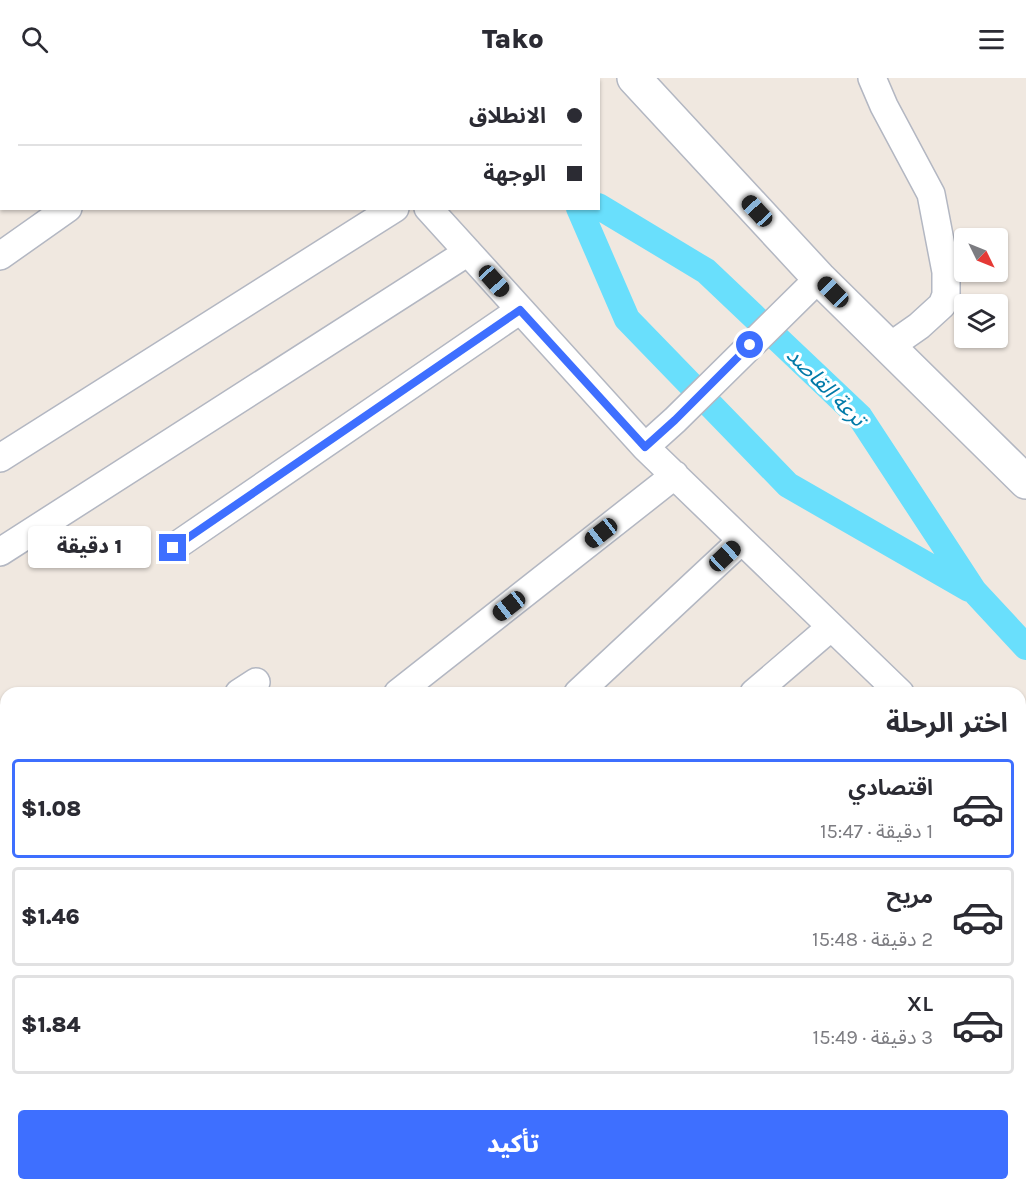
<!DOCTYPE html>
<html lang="ar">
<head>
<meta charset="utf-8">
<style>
	body { margin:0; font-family:Karla,"Noto Sans Arabic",sans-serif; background:#f2f2f3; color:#2b2b33; direction:rtl; height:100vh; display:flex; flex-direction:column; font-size:22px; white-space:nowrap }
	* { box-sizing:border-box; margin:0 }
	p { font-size:20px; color:#7c7c81 }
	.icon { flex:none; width:33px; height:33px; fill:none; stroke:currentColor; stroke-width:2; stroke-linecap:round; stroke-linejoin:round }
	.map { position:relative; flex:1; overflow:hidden; direction:ltr }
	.sheet { position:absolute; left:0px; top:609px; width:1026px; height:504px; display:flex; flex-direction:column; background:#fff; border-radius:18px 18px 0 0; box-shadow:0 2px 4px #0004; direction:rtl }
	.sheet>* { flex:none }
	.guide { position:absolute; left:0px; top:0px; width:600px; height:132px; box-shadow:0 2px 4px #0004; direction:rtl; display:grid; align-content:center; height:132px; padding:0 18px; background:#fff }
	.needle { width:39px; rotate:133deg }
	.buttons { position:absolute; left:954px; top:150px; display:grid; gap:12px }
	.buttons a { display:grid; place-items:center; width:54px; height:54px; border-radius:6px; background:#fff; box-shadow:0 2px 4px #0004; font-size:30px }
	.end { position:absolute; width:27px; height:27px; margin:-14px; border:8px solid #3e6fff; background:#fff; box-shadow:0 0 0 3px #fff }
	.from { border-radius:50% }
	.bubble { position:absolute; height:42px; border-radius:6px; background:#fff; box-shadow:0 2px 4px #0004; font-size:20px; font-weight:800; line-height:42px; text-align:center; direction:rtl }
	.car { position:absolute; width:18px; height:36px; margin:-18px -9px; border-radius:8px; box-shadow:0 0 4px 2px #0007; background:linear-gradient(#222 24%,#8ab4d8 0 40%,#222 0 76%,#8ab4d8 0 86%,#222 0) }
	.guide b { display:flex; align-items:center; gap:21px; height:57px; font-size:22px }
	.guide b+b { border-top:2px solid #e1e1e2 }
	.guide i { width:15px; height:15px; background:#2b2b33 }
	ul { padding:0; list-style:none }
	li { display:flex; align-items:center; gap:18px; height:99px; margin:0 12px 9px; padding:0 6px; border:3px solid #e1e1e2; border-radius:6px }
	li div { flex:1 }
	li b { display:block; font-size:22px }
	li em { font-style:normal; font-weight:800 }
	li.selected { border-color:#3e6fff }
	li>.icon { width:54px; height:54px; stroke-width:1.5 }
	h2 { padding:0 18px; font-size:27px; line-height:72px }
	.action { display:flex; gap:12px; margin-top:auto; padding:12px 18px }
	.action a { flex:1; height:69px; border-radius:6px; background:#3e6fff; color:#fff; font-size:24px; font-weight:800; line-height:69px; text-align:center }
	header { display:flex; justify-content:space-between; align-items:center; height:78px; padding:0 18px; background:#fff; font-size:27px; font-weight:800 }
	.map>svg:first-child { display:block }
</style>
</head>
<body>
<header><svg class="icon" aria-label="menu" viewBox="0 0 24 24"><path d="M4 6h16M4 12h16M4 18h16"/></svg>Tako<svg class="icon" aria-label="search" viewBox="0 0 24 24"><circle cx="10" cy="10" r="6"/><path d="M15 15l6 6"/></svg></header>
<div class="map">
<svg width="1026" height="1113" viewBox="0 0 1026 1113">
	<rect width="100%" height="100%" fill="#f0e8e0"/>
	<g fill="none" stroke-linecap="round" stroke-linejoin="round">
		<path stroke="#69dffc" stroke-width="26" d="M464 0 466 2
			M598 128 706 193 860 339 974 513 1026 569
			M579 130 627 241 788 407 969 511"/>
		<g stroke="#b3b7c2" stroke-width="30">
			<path id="street" d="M310 0 312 2
				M872 0 884 28 931 116 946 194V217L942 227 919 248 889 269
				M252 2 255 0
				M428 130 645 369 900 615
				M0 178 68 130
				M645 369 675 342 819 200
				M0 380 395 130
				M173 470 520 232
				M0 474 468 174
				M239 615 256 604
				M398 615 675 397
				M578 615 741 463
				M754 615 831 549
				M0 683 6 690
				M1020 728 1026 734
				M0 745 6 752
				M1020 840 1026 834
				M0 912 6 909
				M1020 985 1026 978
				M337 1107 344 1113
				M13 1113 21 1107
				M198 1113 206 1107
				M420 1113 427 1107
				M509 1113 515 1107
				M597 1113 604 1107
				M749 1113 755 1107
				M903 1113 908 1107
				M1017 1113 1026 1102"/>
		</g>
		<g stroke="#b3b7c2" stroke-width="36">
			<path id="secondary" d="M634 0 819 200 1026 404"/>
		</g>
		<use href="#street" stroke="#fff" stroke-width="27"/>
		<use href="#secondary" stroke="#fff" stroke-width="33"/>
	</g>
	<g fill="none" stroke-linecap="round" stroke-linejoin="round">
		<path stroke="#3e6fff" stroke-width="8" d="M173 470 520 232 645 369 675 342 750 267"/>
	</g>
	<g text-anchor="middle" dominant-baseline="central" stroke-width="6" stroke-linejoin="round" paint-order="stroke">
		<g font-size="22" font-style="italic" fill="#017aa8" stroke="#fff">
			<text transform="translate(826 309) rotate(45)">ترعة القاصد</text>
		</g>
	</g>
</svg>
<div class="buttons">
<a><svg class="needle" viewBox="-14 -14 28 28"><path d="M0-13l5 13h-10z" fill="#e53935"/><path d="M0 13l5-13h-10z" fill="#7c7c81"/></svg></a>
<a><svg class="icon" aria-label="layers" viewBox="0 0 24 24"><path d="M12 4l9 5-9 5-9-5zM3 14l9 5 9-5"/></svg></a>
</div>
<i class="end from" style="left:750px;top:267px"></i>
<i class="end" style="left:173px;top:470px"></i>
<div class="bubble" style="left:28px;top:448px;width:123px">1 دقيقة</div>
<i class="car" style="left:757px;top:133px;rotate:317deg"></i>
<i class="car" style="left:494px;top:203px;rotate:138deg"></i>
<i class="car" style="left:833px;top:214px;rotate:315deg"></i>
<i class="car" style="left:601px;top:455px;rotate:232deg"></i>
<i class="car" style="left:725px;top:478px;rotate:47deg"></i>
<i class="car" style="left:509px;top:528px;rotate:232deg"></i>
<div class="guide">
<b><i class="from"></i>الانطلاق</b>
<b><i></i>الوجهة</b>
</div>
<section class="sheet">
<h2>اختر الرحلة</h2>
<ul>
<li class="selected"><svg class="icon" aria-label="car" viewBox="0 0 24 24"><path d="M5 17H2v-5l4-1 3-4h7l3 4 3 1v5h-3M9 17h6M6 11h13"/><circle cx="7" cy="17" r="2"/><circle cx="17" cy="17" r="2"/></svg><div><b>اقتصادي</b><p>1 دقيقة · 15:47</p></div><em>$1.08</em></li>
<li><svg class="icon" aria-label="car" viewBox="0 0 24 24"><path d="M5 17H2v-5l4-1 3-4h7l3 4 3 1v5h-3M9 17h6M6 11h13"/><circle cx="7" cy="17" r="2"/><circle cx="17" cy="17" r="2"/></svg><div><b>مريح</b><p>2 دقيقة · 15:48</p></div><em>$1.46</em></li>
<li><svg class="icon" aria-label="car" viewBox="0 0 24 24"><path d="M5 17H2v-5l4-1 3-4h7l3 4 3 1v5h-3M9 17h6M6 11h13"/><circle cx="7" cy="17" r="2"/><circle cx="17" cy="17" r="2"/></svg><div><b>XL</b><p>3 دقيقة · 15:49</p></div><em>$1.84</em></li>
</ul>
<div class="action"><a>تأكيد</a></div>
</section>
</div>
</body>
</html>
